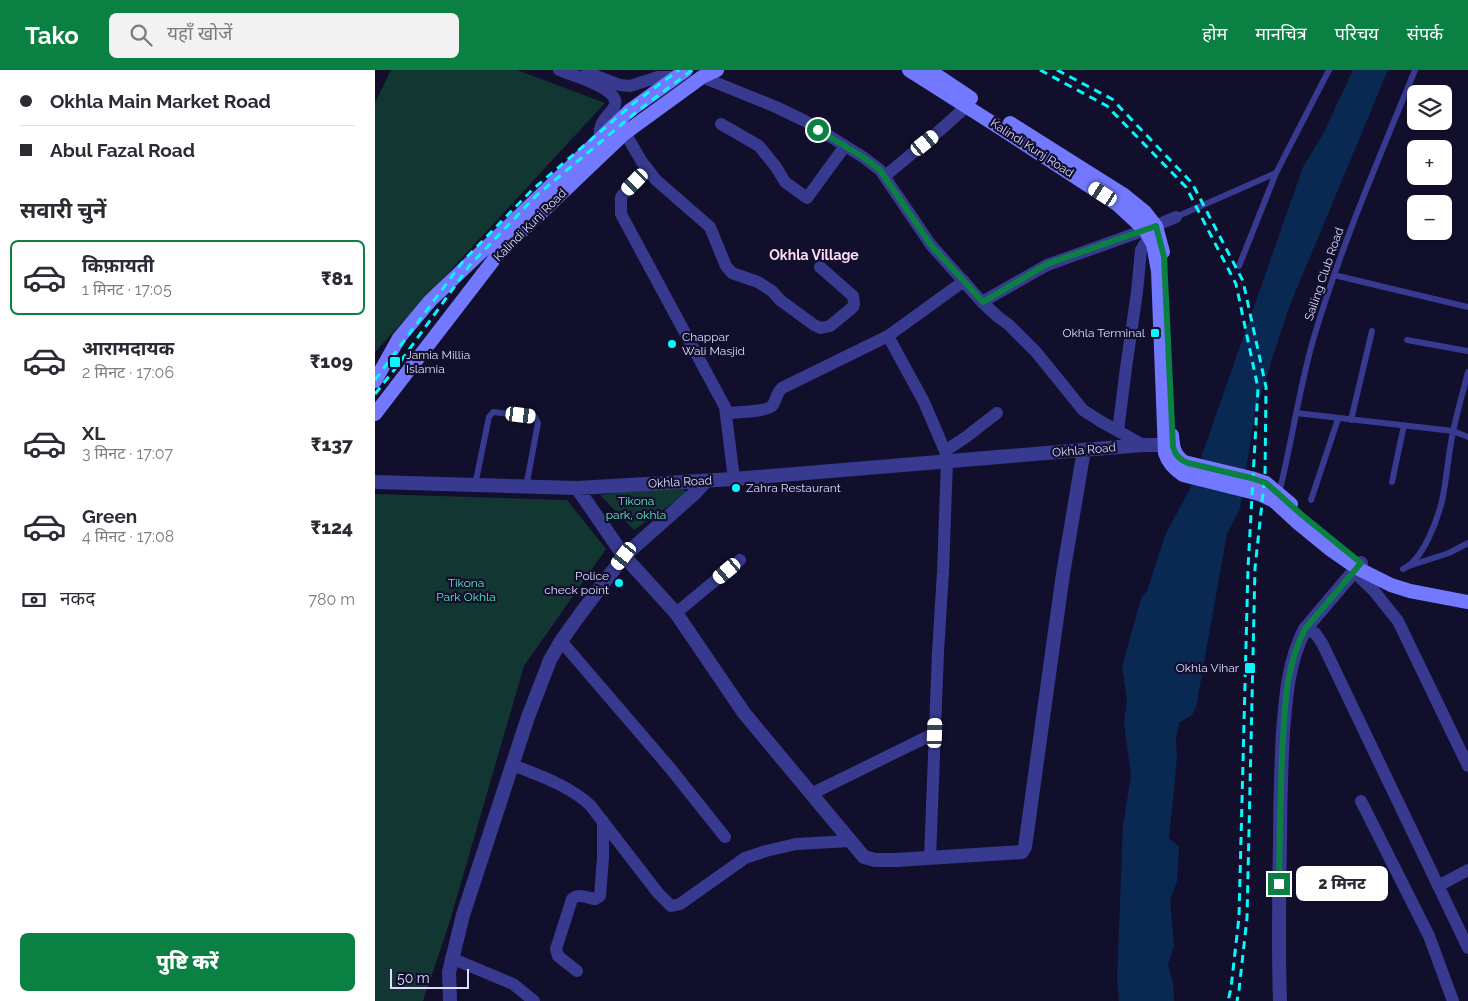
<!DOCTYPE html>
<html lang="hi">
<head>
<meta charset="utf-8">
<style>
	body { margin:0; font-family:Raleway,"Noto Sans Devanagari",sans-serif; background:#f2f2f3; color:#2b2b33; height:100vh; display:flex; flex-direction:column; font-size:19px; white-space:nowrap }
	* { box-sizing:border-box; margin:0 }
	p { font-size:16px; color:#7c7c81 }
	.icon { flex:none; width:28px; height:28px; fill:none; stroke:currentColor; stroke-width:2; stroke-linecap:round; stroke-linejoin:round }
	.map { position:relative; flex:1; overflow:hidden }
	.panel { display:flex; flex-direction:column; background:#fff; width:375px }
	.panel>* { flex:none }
	.guide { display:grid; align-content:center; height:110px; padding:0 20px; background:#fff }
	.buttons { position:absolute; left:1032px; top:15px; display:grid; gap:10px }
	.buttons a { display:grid; place-items:center; width:45px; height:45px; border-radius:8px; background:#fff; box-shadow:0 1px 4px #0004; font-size:25px }
	.scale { position:absolute; left:15px; bottom:12px; width:79px; box-sizing:border-box; padding-left:5px; border:2px solid #dddbff; border-top:0; font-size:14px; line-height:18px; white-space:nowrap; color:#dddbff; -webkit-text-stroke:4px #120f2d; paint-order:stroke }
	.end { position:absolute; width:22px; height:22px; margin:-11px; border:6px solid #0b8043; background:#fff; box-shadow:0 0 0 2px #fff }
	.from { border-radius:50% }
	.bubble { position:absolute; height:35px; border-radius:8px; background:#fff; box-shadow:0 1px 4px #0004; font-size:16px; font-weight:800; line-height:35px; text-align:center }
	.car { position:absolute; width:15px; height:30px; margin:-15px -8px; border-radius:6px; box-shadow:0 0 4px 1px #0007; background:linear-gradient(#fff 24%,#345 0 40%,#fff 0 76%,#345 0 86%,#fff 0) }
	.guide b { display:flex; align-items:center; gap:18px; height:48px; font-size:19px }
	.guide b+b { border-top:1px solid #e1e1e2 }
	.guide i { width:12px; height:12px; background:#2b2b33 }
	ul { padding:0; list-style:none }
	li { display:flex; align-items:center; gap:15px; height:75px; margin:0 10px 8px; padding:0 10px; border:2px solid transparent; border-radius:8px }
	li div { flex:1 }
	li b { display:block; font-size:19px }
	li em { font-style:normal; font-weight:800 }
	li.active { border-color:#0b8043 }
	li>.icon { width:45px; height:45px; stroke-width:1.5 }
	h2 { padding:0 20px; font-size:22px; line-height:60px }
	.pay { display:flex; align-items:center; gap:12px; height:55px; padding:0 20px; font-size:19px }
	.pay p { margin-inline-start:auto }
	.button { display:flex; gap:10px; margin-top:auto; padding:10px 20px }
	.button a { flex:1; height:58px; border-radius:8px; background:#0b8043; color:#fff; font-size:20px; font-weight:800; line-height:58px; text-align:center }
	header { display:flex; align-items:center; gap:30px; box-sizing:border-box; height:70px; padding:0 25px; background:#0b8043; color:#fff }
	header strong { font-size:24px }
	nav { display:flex; gap:28px; margin-inline-start:auto; font-size:18px }
	.search { width:350px; height:45px; background:#f2f2f3; display:flex; align-items:center; gap:12px; box-sizing:border-box; padding:0 18px; border-radius:8px; color:#7c7c81; font-size:19px }
	main { display:flex; flex:1; min-height:0 }
	.map>svg:first-child { display:block }
</style>
</head>
<body>
<header>
<strong>Tako</strong>
<div class="search"><svg class="icon" aria-label="search" viewBox="0 0 24 24"><circle cx="10" cy="10" r="6"/><path d="M15 15l6 6"/></svg>यहाँ खोजें</div>
<nav><a>होम</a><a>मानचित्र</a><a>परिचय</a><a>संपर्क</a></nav>
</header>
<main>
<section class="panel">
<div class="guide">
<b><i class="from"></i>Okhla Main Market Road</b>
<b><i></i>Abul Fazal Road</b>
</div>
<h2>सवारी चुनें</h2>
<ul>
<li class="active"><svg class="icon" aria-label="car" viewBox="0 0 24 24"><path d="M5 17H2v-5l4-1 3-4h7l3 4 3 1v5h-3M9 17h6M6 11h13"/><circle cx="7" cy="17" r="2"/><circle cx="17" cy="17" r="2"/></svg><div><b>किफ़ायती</b><p>1 मिनट · 17:05</p></div><em>₹81</em></li>
<li><svg class="icon" aria-label="car" viewBox="0 0 24 24"><path d="M5 17H2v-5l4-1 3-4h7l3 4 3 1v5h-3M9 17h6M6 11h13"/><circle cx="7" cy="17" r="2"/><circle cx="17" cy="17" r="2"/></svg><div><b>आरामदायक</b><p>2 मिनट · 17:06</p></div><em>₹109</em></li>
<li><svg class="icon" aria-label="car" viewBox="0 0 24 24"><path d="M5 17H2v-5l4-1 3-4h7l3 4 3 1v5h-3M9 17h6M6 11h13"/><circle cx="7" cy="17" r="2"/><circle cx="17" cy="17" r="2"/></svg><div><b>XL</b><p>3 मिनट · 17:07</p></div><em>₹137</em></li>
<li><svg class="icon" aria-label="car" viewBox="0 0 24 24"><path d="M5 17H2v-5l4-1 3-4h7l3 4 3 1v5h-3M9 17h6M6 11h13"/><circle cx="7" cy="17" r="2"/><circle cx="17" cy="17" r="2"/></svg><div><b>Green</b><p>4 मिनट · 17:08</p></div><em>₹124</em></li>
</ul>
<div class="pay"><svg class="icon" aria-label="cash" viewBox="0 0 24 24"><path d="M3 7h18v10H3z"/><circle cx="12" cy="12" r="2"/></svg>नकद<p>780 m</p></div>
<div class="button"><a>पुष्टि करें</a></div>
</section>
<div class="map">
<svg width="1093" height="931" viewBox="0 0 1093 931">
	<rect width="100%" height="100%" fill="#120f2d"/>
	<path fill="#123733" d="M16 0H142L230 33 0 282V33Z
		M305 414 312 423 259 460 225 425Z
		M0 424 192 430 231 479 149 596 74 854 48 931H0Z"/>
	<path fill="#092952" d="M978 0H1013L913 240 880 342 865 439 852 464 821 637 817 645 804 653 801 669 802 688 794 768 804 777 802 811 795 830 799 876 793 895 798 913 799 931H744L742 910 748 755 756 706 749 653 752 630 747 597 766 528 772 521 791 463 815 419 928 97 948 64Z"/>
	<g fill="none" stroke-linecap="round" stroke-linejoin="round">
		<path stroke="#373a8f" stroke-width="6" d="M209 2 210 0
			M801 147 901 103
			M864 196 901 103 954 0
			M959 205 1093 237
			M1032 270 1093 281
			M921 343 1078 361 1093 367
			M976 350 997 261
			M1017 412 1029 355
			M100 415 114 347 118 342 160 347 163 353 151 417
			M904 423C917 372 924 318 939 267 966 176 1004 88 1040 0
			M936 430 963 349
			M1034 496 1074 483 1093 473
			M1028 499C1048 490 1062 451 1067 431 1072 408 1073 385 1078 362 1082 342 1088 322 1093 302"/>
		<path stroke="#373a8f" stroke-width="12" d="M184 0C196 5 249 19 239 37 231 49 223 52 225 68
			M216 4 245 15 255 16 283 7H301
			M327 7 401 37 430 51 488 87 505 100 556 175 607 232 622 246 634 255 661 282 708 340 725 351 768 375
			M346 54 384 76 401 97 410 112 432 128 470 76
			M246 56 267 92 281 110 335 157 351 196 357 203 383 212 397 221 405 230 439 255 446 258 455 256 478 237 479 234 478 226 445 197
			M272 100 248 124 246 128V144L350 337 359 409
			M510 106 563 62 592 36
			M607 232 672 195 770 160 801 147
			M513 266 549 332 570 381 572 391 568 502 563 582 555 788
			M352 343C362 342 390 342 397 336 402 331 400 324 407 318L513 266 589 211
			M743 361 751 298 762 222 766 180 774 167
			M570 381 591 367 622 343
			M979 502 999 521 1023 551 1093 696
			M301 543 365 490
			M930 559 940 563 947 573 1093 878
			M186 571 295 698 350 767
			M138 695C165 706 193 715 215 735L283 823 296 836 305 834 370 788 391 781 421 774 475 771
			M436 724 560 663
			M986 731 1054 866 1078 931
			M1063 816 1093 800
			M76 888 138 914 159 931
			M202 901 183 886 181 879 197 829C204 823 212 828 220 829L225 826 228 788V751"/>
		<path stroke="#373a8f" stroke-width="14" d="M0 412 202 418 359 409 768 375H790
			M202 418 249 486 301 543 369 643 489 787 500 790H521L647 782 650 777 688 504 709 380
			M75 931 74 902 88 845 153 647 175 590 186 571 206 543 249 486 320 423 331 411
			M905 931C903 878 904 825 905 772 905 735 906 699 908 662 911 626 913 592 930 559L986 493"/>
		<path stroke="#7279ff" stroke-width="14" d="M534 0 619 54 743 135 770 160 778 174 783 201 790 383C793 393 799 399 808 405L884 424 899 431 923 453 956 480 982 498 1016 515 1035 521 1093 532
			M554 0 596 28
			M635 53 749 125 770 142 781 156 788 182
			M0 311 24 268 55 231 254 41 311 0
			M0 344 124 183 250 63 327 7 342 0
			M797 365C798 377 799 385 809 392L876 408 891 413 916 434"/>
		<path stroke="#07f8ff" stroke-width="3" stroke-dasharray="8 6" stroke-linecap="butt" d="M665 0 732 36 811 117 861 214 883 318 873 498 864 847 856 918 853 931
			M682 0 737 29 817 113 868 211 891 317 890 405 880 498 872 848 864 920 862 931
			M0 310 89 190 157 120 259 33 304 0
			M0 324 23 295 95 195 162 125 264 40 317 0"/>
	</g>
	<g fill="none" stroke-linecap="round" stroke-linejoin="round">
		<path stroke="#0b8043" stroke-width="6" d="M443 60 488 87 505 100 556 175 608 232 672 194 781 156 789 187 798 377C800 385 805 390 813 393L876 408 891 413 927 445 986 493 930 559C912 593 910 630 908 668 905 717 905 765 904 814"/>
	</g>
	<g fill="#07f8ff" stroke="#120f2d" stroke-width="2">
		<rect x="775" y="258" width="10" height="10" rx="2.5"/>
		<circle cx="297" cy="274" r="5"/>
		<rect x="14" y="286" width="12" height="12" rx="2.5"/>
		<circle cx="361" cy="418" r="5"/>
		<circle cx="244" cy="513" r="5"/>
		<rect x="869" y="592" width="12" height="12" rx="2.5"/>
	</g>
	<g text-anchor="middle" dominant-baseline="central" stroke-width="4.5" stroke-linejoin="round" paint-order="stroke">
		<g font-size="12" fill="#dddbff" stroke="#120f2d">
			<text transform="translate(657 78) rotate(33)">Kalindi Kunj Road</text>
			<text transform="translate(155 155) rotate(-45)">Kalindi Kunj Road</text>
			<text transform="translate(949 204) rotate(-71)">Sailing Club Road</text>
			<text transform="translate(709 380) rotate(-5)">Okhla Road</text>
			<text transform="translate(305 412) rotate(-3)">Okhla Road</text>
		</g>
		<g font-size="12" fill="#dddbff" stroke="#120f2d" text-anchor="end">
			<text x="770" y="263">Okhla Terminal</text>
			<text x="307" y="267" text-anchor="start">Chappar<tspan x="307" dy="14">Wali Masjid</tspan></text>
			<text x="31" y="285" text-anchor="start">Jamia Millia<tspan x="31" dy="14">Islamia</tspan></text>
			<text x="371" y="418" text-anchor="start">Zahra Restaurant</text>
			<text x="234" y="506">Police<tspan x="234" dy="14">check point</tspan></text>
			<text x="864" y="598">Okhla Vihar</text>
		</g>
		<g font-size="12" fill="#5ceabc" stroke="#120f2d">
			<text x="261" y="431">Tikona<tspan x="261" dy="14">park, okhla</tspan></text>
			<text x="91" y="513">Tikona<tspan x="91" dy="14">Park Okhla</tspan></text>
		</g>
		<g font-size="14" font-weight="bold" fill="#ffddf5" stroke="#120f2d">
			<text x="439" y="185">Okhla Village</text>
		</g>
	</g>
</svg>
<div class="buttons">
<a><svg class="icon" aria-label="layers" viewBox="0 0 24 24"><path d="M12 4l9 5-9 5-9-5zM3 14l9 5 9-5"/></svg></a>
<a>+</a>
<a>−</a>
</div>
<div class="scale">50 m</div>
<i class="end from" style="left:443px;top:60px"></i>
<i class="end" style="left:904px;top:814px"></i>
<div class="bubble" style="left:921px;top:796px;width:92px">2 मिनट</div>
<i class="car" style="left:550px;top:73px;rotate:51deg"></i>
<i class="car" style="left:260px;top:112px;rotate:224deg"></i>
<i class="car" style="left:728px;top:124px;rotate:303deg"></i>
<i class="car" style="left:146px;top:345px;rotate:97deg"></i>
<i class="car" style="left:249px;top:486px;rotate:217deg"></i>
<i class="car" style="left:352px;top:501px;rotate:230deg"></i>
<i class="car" style="left:560px;top:663px;rotate:2deg"></i>
</div>
</main>
</body>
</html>
